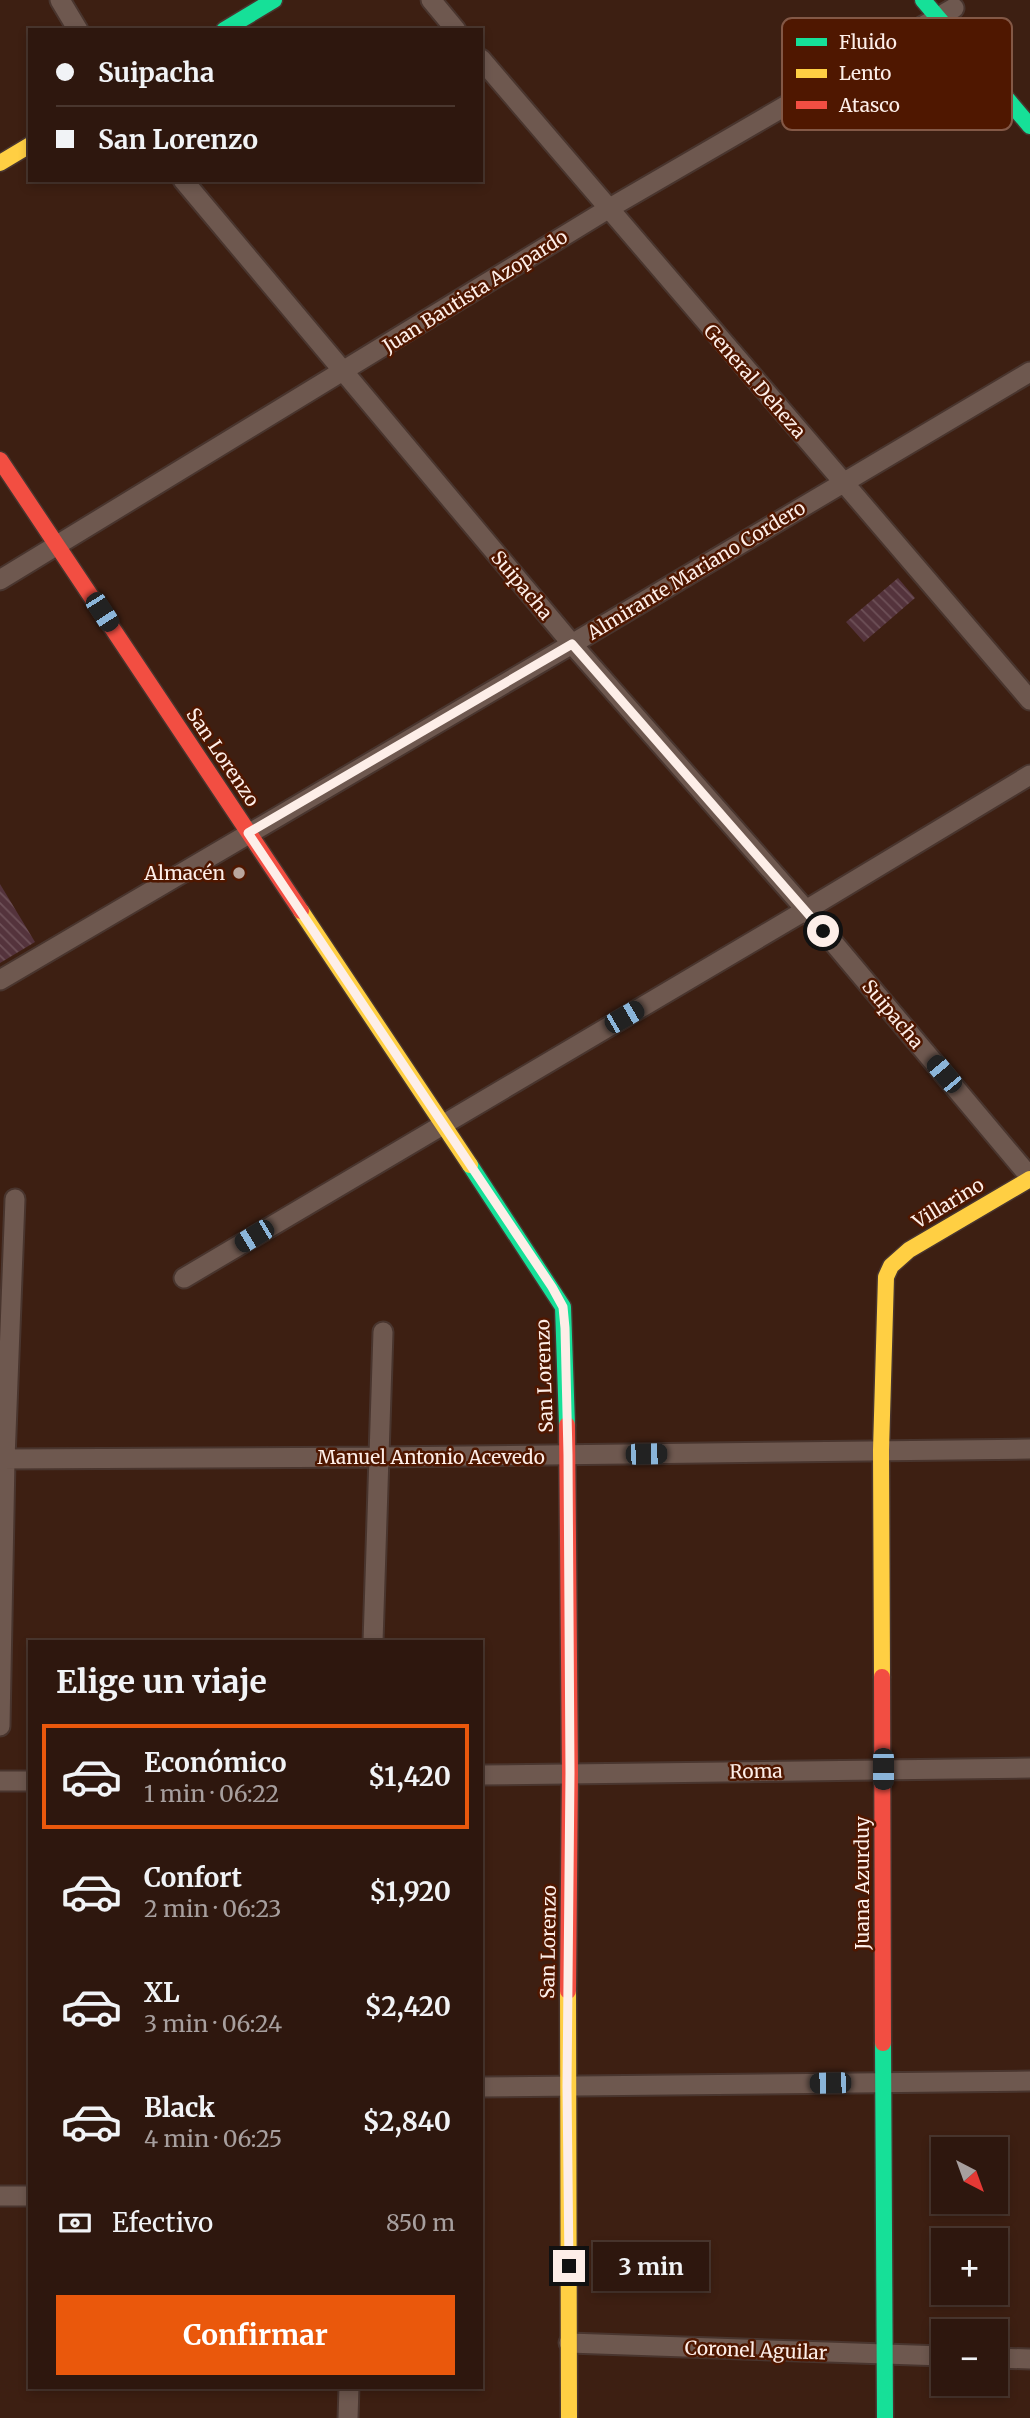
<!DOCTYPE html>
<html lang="es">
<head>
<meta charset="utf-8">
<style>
	body { margin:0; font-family:Merriweather,serif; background:#362017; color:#f1f3f6; height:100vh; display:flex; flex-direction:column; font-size:26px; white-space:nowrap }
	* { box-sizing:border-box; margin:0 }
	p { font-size:23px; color:#a79f9e }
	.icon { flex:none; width:38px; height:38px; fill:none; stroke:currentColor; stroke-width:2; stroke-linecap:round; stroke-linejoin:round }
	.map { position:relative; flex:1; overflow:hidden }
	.sheet { position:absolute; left:28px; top:1640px; width:455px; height:749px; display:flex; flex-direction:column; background:#2e170e; border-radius:0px; box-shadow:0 4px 10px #0003,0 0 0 2px #49362e }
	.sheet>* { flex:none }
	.banner { position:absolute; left:28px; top:28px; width:455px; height:154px; border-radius:0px; box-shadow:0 4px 10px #0003,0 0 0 2px #49362e; display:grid; align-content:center; height:154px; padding:0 28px; background:#2e170e }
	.needle { width:46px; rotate:139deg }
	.fabs { position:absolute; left:931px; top:2137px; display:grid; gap:14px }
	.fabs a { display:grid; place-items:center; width:77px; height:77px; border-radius:0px; background:#2e170e; box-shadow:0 4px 10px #0003,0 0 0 2px #49362e; font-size:35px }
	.end { position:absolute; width:32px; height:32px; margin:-16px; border:9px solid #fdeee8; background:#111; box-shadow:0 0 0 4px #111 }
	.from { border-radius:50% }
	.bubble { position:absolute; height:49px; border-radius:0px; background:#2e170e; box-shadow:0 4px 10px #0003,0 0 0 2px #49362e; font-size:23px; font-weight:700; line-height:49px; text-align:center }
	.car { position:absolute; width:21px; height:42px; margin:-21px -10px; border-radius:9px; box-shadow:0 0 5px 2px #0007; background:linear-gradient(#222 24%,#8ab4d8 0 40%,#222 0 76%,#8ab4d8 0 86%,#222 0) }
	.banner b { display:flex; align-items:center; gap:24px; height:66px; font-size:26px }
	.banner b+b { border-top:2px solid #49362e }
	.banner i { width:18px; height:18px; background:#f1f3f6 }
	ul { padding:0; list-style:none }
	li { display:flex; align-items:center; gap:21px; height:105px; margin:0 14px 10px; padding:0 14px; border:4px solid transparent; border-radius:0px }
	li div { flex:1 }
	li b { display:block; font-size:26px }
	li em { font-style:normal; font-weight:700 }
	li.selected { border-color:#ea580c }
	li>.icon { width:63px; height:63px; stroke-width:1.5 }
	h2 { padding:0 28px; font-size:32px; line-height:84px }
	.pay { display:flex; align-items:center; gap:18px; height:77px; padding:0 28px; font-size:26px }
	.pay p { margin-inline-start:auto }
	.button { display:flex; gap:14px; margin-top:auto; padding:14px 28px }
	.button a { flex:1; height:80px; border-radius:0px; background:#ea580c; color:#fff; font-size:28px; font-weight:700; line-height:80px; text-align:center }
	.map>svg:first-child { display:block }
</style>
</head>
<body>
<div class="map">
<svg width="1030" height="2418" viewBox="0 0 1030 2418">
	<defs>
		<pattern id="building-back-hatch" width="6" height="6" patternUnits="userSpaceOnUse" patternTransform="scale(1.75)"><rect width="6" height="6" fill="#54333c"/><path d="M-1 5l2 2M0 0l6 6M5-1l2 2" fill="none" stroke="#6e5158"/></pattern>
	</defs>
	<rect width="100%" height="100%" fill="#3d1f12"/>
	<path fill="url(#building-back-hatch)" d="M898 578 915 598 864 642 846 622Z
		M0 884 35 942 0 963Z"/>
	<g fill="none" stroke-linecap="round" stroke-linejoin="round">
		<g stroke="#49352e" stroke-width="23">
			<path id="street" d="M60 0 78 30
				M431 0 456 30
				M481 59 1030 700
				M183 180 572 644 806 910 1030 1177
				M0 580 608 209 954 8
				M0 980 572 644 1030 372
				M184 1278 806 910 1030 775
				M0 1459 380 1457 1030 1449
				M373 1642 383 1332
				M0 1726 5 1459 15 1199
				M481 1775 1030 1768
				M0 1781H30
				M481 2087 1030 2081
				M0 2196H30
				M569 2343 943 2356
				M996 2358 1030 2359
				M348 2418 349 2387"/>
		</g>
		<g stroke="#49352e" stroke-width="19">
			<path id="fast" d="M923 0 1030 126
				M224 30 274 0
				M470 1165 563 1307 567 1425
				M883 2043 885 2418"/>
		</g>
		<g stroke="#49352e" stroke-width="19">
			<path id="slow" d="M0 163 30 145
				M301 911 470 1165
				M882 1677 881 1450 886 1277 891 1266 909 1250 1030 1179
				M568 1991 569 2418"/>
		</g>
		<g stroke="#49352e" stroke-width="19">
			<path id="jam" d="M0 460 301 911
				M567 1425 570 1773 568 1991
				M882 1677 883 2043"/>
		</g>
		<use href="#street" stroke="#6e584f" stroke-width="19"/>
		<use href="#fast" stroke="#16e098" stroke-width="16"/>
		<use href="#slow" stroke="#ffcf43" stroke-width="16"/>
		<use href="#jam" stroke="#f24e42" stroke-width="16"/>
	</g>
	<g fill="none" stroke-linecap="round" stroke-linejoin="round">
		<path stroke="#fdeee8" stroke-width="9" d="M569 2266 567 2087 570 1773 568 1455 565 1328 563 1307 552 1287 248 833 572 644 823 931"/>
	</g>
	<circle fill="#baa69d" stroke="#4f1700" stroke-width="2.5" cx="239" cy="873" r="7"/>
	<g text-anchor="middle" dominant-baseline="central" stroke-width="5" stroke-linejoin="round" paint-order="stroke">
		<g font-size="19" fill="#fdeee8" stroke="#4f1700">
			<text transform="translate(475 291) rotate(-32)">Juan Bautista Azopardo</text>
			<text transform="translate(755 381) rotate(49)">General Deheza</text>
			<text transform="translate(696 570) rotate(-31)">Almirante Mariano Cordero</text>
			<text transform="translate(522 585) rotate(50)">Suipacha</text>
			<text transform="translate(223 757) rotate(56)">San Lorenzo</text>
			<text transform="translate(893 1014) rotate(50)">Suipacha</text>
			<text transform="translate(948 1203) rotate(-31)">Villarino</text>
			<text transform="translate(544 1376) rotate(-92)">San Lorenzo</text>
			<text x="431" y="1457">Manuel Antonio Acevedo</text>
			<text transform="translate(756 1771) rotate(-1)">Roma</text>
			<text transform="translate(862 1883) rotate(-90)">Juana Azurduy</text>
			<text transform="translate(548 1942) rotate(-89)">San Lorenzo</text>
			<text transform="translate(756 2350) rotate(2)">Coronel Aguilar</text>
		</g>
		<g font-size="19" fill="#fdeee8" stroke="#4f1700" text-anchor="end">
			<text x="225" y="873">Almacén</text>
		</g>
	</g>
	<rect x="782" y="18" width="230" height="112" rx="10" fill="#4f1700" stroke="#835846" stroke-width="2"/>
	<rect x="796" y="38" width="31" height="8" fill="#16e098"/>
	<rect x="796" y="69" width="31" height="9" fill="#ffcf43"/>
	<rect x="796" y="101" width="31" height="8" fill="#f24e42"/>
	<g font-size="19" fill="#fdeee8">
		<text x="839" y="49">Fluido</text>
		<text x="839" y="80">Lento</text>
		<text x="839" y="112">Atasco</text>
	</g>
</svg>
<div class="fabs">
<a><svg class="needle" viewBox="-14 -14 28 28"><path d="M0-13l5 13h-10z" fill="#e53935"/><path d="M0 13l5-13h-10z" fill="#a79f9e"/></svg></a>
<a>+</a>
<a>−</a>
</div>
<i class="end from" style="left:823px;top:931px"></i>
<i class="end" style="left:569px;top:2266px"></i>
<div class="bubble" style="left:593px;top:2242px;width:116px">3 min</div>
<i class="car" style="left:102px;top:612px;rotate:147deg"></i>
<i class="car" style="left:624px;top:1017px;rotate:60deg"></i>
<i class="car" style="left:944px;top:1074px;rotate:320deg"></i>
<i class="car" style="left:254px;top:1236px;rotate:239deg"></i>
<i class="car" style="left:646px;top:1454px;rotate:89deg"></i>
<i class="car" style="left:883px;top:1769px;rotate:180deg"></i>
<i class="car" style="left:830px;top:2083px;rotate:269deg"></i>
<div class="banner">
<b><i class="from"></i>Suipacha</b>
<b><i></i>San Lorenzo</b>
</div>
<section class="sheet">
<h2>Elige un viaje</h2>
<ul>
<li class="selected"><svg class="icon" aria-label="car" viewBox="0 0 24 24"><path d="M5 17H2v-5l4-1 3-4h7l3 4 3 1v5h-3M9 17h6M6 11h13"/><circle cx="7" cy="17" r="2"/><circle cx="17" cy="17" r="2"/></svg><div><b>Económico</b><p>1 min · 06:22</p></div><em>$1,420</em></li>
<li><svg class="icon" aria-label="car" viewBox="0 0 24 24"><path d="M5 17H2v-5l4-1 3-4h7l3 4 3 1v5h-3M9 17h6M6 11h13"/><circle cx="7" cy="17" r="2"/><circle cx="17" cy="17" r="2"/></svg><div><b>Confort</b><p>2 min · 06:23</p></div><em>$1,920</em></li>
<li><svg class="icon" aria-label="car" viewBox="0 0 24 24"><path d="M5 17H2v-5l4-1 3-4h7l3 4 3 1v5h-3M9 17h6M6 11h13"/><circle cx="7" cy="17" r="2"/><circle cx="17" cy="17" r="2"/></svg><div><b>XL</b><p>3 min · 06:24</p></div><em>$2,420</em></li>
<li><svg class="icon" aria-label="car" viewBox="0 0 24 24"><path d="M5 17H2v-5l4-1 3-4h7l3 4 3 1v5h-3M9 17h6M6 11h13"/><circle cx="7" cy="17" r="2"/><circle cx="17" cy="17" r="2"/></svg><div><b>Black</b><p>4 min · 06:25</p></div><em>$2,840</em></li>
</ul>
<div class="pay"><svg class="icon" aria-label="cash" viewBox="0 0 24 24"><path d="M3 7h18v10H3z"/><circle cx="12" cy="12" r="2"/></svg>Efectivo<p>850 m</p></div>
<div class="button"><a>Confirmar</a></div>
</section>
</div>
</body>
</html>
